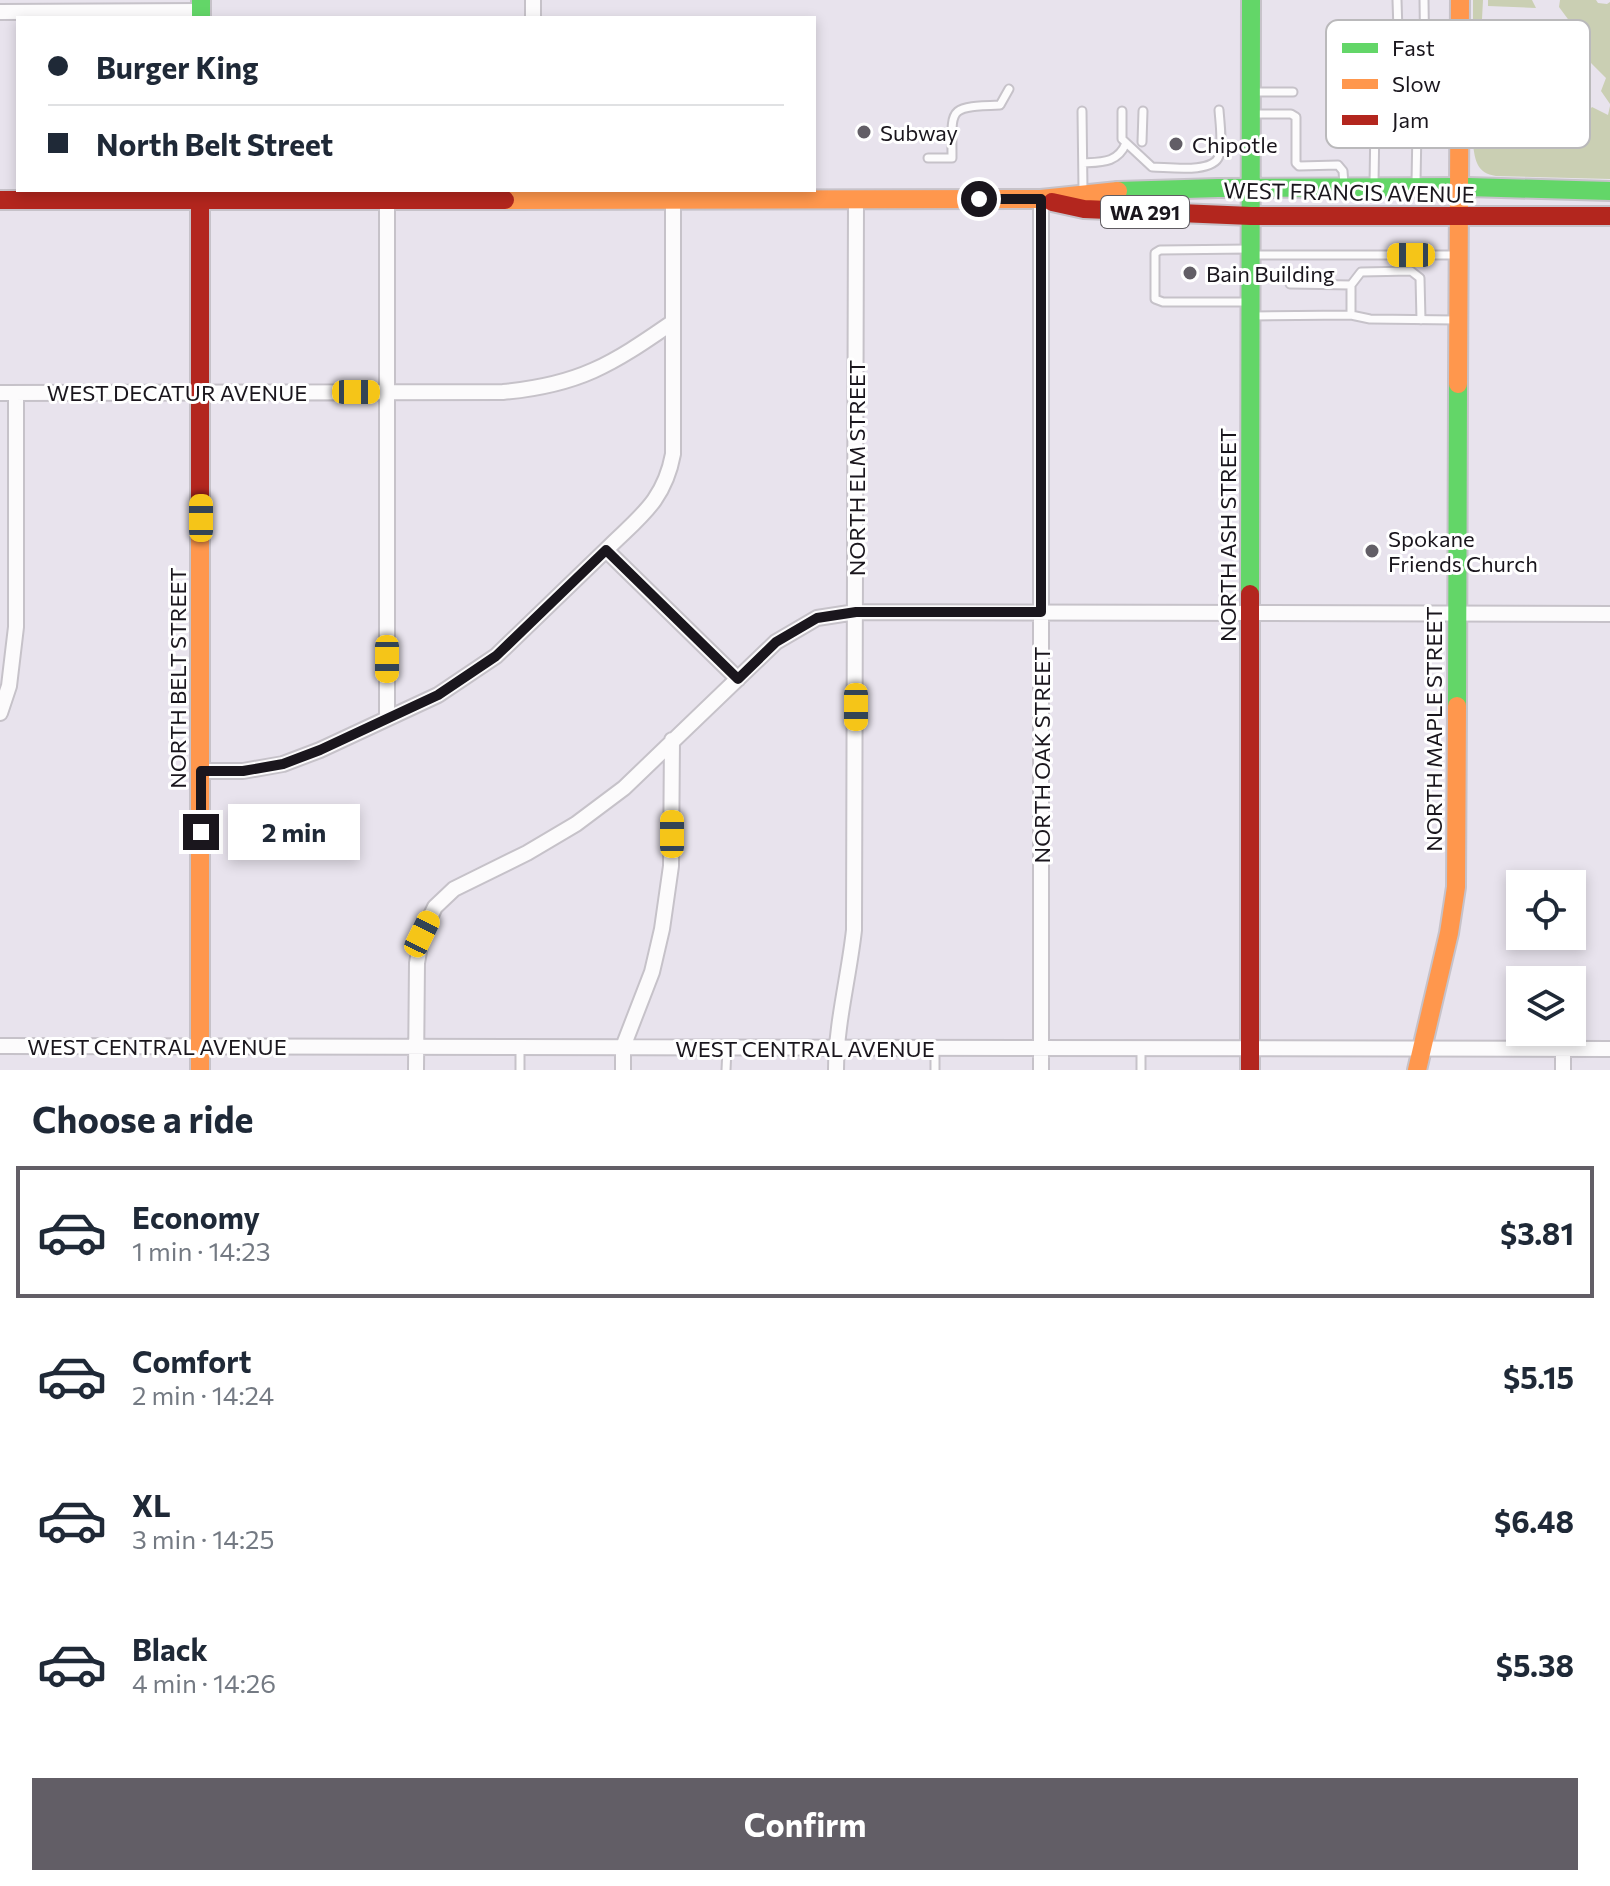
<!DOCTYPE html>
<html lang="en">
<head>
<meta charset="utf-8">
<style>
	body { margin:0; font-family:Commissioner,sans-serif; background:#f6f6f7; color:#1f2937; height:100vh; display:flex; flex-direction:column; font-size:30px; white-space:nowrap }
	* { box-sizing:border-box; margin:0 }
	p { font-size:26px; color:#747a83 }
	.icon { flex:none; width:44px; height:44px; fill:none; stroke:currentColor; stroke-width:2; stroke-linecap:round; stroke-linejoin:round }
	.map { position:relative; height:1070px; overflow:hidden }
	.details { display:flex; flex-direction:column; background:#fff; flex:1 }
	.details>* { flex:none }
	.top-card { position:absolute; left:16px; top:16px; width:800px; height:176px; border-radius:0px; box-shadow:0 4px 12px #0003; display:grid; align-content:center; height:176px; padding:0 32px; background:#fff }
	.controls { position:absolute; left:1506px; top:870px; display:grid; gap:16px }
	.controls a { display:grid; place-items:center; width:80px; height:80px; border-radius:0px; background:#fff; box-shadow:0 4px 12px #0003; font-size:40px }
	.end { position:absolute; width:36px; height:36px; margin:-18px; border:10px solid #1a161d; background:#fff; box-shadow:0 0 0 4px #fff }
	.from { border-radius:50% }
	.bubble { position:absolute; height:56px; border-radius:0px; background:#fff; box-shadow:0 4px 12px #0003; font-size:26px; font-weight:700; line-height:56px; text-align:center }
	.car { position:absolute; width:24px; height:48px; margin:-24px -12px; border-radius:10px; box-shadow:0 0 6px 2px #0007; background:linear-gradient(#f5c518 24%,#345 0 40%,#f5c518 0 76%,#345 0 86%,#f5c518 0) }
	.top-card b { display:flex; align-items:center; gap:28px; height:76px; font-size:30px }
	.top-card b+b { border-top:2px solid #e0e1e3 }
	.top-card i { width:20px; height:20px; background:#1f2937 }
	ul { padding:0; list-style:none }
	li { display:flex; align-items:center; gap:24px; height:132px; margin:0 16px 12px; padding:0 16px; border:4px solid transparent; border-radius:0px }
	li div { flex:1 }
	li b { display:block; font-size:30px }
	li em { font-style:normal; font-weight:700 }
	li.selected { border-color:#625e66 }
	li>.icon { width:72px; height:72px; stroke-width:1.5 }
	h2 { padding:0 32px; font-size:36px; line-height:96px }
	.cta { display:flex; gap:16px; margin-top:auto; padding:16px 32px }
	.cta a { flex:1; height:92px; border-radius:0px; background:#625e66; color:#fff; font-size:32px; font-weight:700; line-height:92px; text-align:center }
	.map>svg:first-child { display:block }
</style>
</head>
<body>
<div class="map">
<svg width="1610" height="1070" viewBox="0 0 1610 1070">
	<rect width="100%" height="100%" fill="#e8e3ed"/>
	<path fill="#cacfb3" d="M1473 0H1483L1482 19H1511L1519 24H1528L1536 33 1533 44 1516 51 1522 59 1515 70 1536 94 1529 108 1543 116 1560 108 1581 119 1592 107 1608 115 1610 106V179L1496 176C1477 173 1475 161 1473 144Z
		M1488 0H1532L1536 8 1488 6Z
		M1560 0H1596L1598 3 1607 4 1610 2V104L1601 91 1606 78 1591 63 1586 37 1576 30 1559 7Z"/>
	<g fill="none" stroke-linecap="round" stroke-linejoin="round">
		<g stroke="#c6c2c9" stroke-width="11">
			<path id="lane" d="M1424 0 1425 74 1418 71H1374C1363 78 1366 95 1366 107L1372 112H1425
				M1255 92H1293
				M1082 111 1083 190
				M1122 111V139L1152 167C1168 167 1213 174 1219 156 1223 143 1220 124 1219 110
				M1253 114H1291L1296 117V163L1299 166 1338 165 1343 171 1344 185
				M1142 142 1143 111
				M928 158H952C952 107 947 107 1000 105L1009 89
				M1083 163C1102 162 1118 163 1126 143
				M1416 183 1417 128 1425 112V74L1458 76
				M1374 184 1375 121H1368L1359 112V69L1367 63 1380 62 1381 49 1398 31 1397 0
				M1253 255H1457
				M1290 284 1351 285
				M1248 302H1163L1155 299V253L1160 250 1249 249
				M1351 315V285L1361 272 1411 271 1420 278 1421 320
				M1253 316 1351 315 1370 319 1456 320
				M1141 1049V1070
				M520 1070V1046
				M726 1070 727 1049
				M935 1070V1049"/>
		</g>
		<g stroke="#c6c2c9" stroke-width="18">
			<path id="street" d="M0 12 201 11
				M533 18V0
				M673 199V454C664 502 639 517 606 550L738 679
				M1041 199V1070
				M0 393 503 392C579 385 611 365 673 322
				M0 713 9 686 16 627V393
				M387 718V199
				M201 771H243L283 764 320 750 438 695 496 656 606 550
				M0 1046 1610 1049
				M1563 1049V1070
				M416 1070 417 963 422 934 435 907 454 889 527 853 576 824 624 788 776 642 817 618 856 612 1610 614
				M623 1070V1047L652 972 662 929 671 866 672 740
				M836 1070C836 1024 849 976 854 930L856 200"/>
		</g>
		<g stroke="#c6c2c9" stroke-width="22">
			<path id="fast" d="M201 0V18
				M1118 191 1218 188 1468 187 1610 191
				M1250 594 1251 0
				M1457 706 1458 384"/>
		</g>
		<g stroke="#c6c2c9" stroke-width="22">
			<path id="slow" d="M505 200 1041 199 1118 191
				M1458 384 1460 0
				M200 529V1070
				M1417 1070 1449 933 1456 887 1457 706"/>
		</g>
		<g stroke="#c6c2c9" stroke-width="22">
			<path id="jam" d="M200 190V529
				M0 200H505
				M1052 202 1084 209 1251 216H1610
				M1250 1070V594"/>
		</g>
		<use href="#lane" stroke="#fcfbfc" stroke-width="7"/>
		<use href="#street" stroke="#fcfbfc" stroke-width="14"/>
		<use href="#fast" stroke="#63d668" stroke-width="18"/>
		<use href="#slow" stroke="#ff974d" stroke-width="18"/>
		<use href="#jam" stroke="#b3261e" stroke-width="18"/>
	</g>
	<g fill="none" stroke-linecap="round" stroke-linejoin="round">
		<path stroke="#1a161d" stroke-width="10" d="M201 832V771H243L283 764 320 750 438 695 496 656 606 550 738 679 776 642 817 618 856 612H1041V199H979"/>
	</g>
	<g fill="#625e66" stroke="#fff" stroke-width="3">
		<circle cx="864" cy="132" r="8"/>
		<circle cx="1176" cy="144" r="8"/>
		<circle cx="1190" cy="273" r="8"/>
		<circle cx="1372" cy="551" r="8"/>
	</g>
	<g text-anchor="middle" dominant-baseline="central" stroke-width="6" stroke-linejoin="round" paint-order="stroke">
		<rect fill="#fff" stroke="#5f5c61" stroke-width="2" x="1101" y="196" width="88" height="32" rx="6"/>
		<g font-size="20" font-weight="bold" fill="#1a161d">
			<text x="1145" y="212">WA 291</text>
		</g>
		<g font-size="22" fill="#1a161d" stroke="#fff" text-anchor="start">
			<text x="880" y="132">Subway</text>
			<text x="1192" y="144">Chipotle</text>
			<text x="1206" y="273">Bain Building</text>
			<text x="1388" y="538">Spokane<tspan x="1388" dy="25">Friends Church</tspan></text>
		</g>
		<g font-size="22" fill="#1a161d" stroke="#fff">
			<text transform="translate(1349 192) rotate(1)">WEST FRANCIS AVENUE</text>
			<text x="177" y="392">WEST DECATUR AVENUE</text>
			<text transform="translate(856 468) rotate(-90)">NORTH ELM STREET</text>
			<text transform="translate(1227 535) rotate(-90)">NORTH ASH STREET</text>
			<text transform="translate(177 678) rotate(-90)">NORTH BELT STREET</text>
			<text transform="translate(1433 729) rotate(-90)">NORTH MAPLE STREET</text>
			<text transform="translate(1041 755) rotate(-90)">NORTH OAK STREET</text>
			<text x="157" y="1046">WEST CENTRAL AVENUE</text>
			<text x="805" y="1048">WEST CENTRAL AVENUE</text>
		</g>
	</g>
	<rect x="1326" y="20" width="264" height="128" rx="12" fill="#fff" stroke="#bab9bb" stroke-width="2"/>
	<rect x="1342" y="43" width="36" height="10" fill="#63d668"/>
	<rect x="1342" y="79" width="36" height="10" fill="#ff974d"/>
	<rect x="1342" y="115" width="36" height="10" fill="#b3261e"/>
	<g font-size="22" fill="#1a161d">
		<text x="1392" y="56">Fast</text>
		<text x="1392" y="92">Slow</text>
		<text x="1392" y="128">Jam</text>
	</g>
</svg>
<div class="controls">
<a><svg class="icon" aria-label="locate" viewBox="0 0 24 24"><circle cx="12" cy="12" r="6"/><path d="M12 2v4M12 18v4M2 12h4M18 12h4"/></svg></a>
<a><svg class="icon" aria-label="layers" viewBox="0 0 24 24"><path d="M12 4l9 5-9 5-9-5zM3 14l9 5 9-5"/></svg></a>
</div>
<i class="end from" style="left:979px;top:199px"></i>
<i class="end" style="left:201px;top:832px"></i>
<div class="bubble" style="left:228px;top:804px;width:132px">2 min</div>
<i class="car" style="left:1411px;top:255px;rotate:270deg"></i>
<i class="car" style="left:356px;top:392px;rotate:90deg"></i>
<i class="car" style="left:201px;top:518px;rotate:0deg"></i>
<i class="car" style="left:387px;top:659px;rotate:180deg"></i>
<i class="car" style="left:856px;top:707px;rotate:180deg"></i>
<i class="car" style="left:672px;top:834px;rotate:0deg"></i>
<i class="car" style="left:422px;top:934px;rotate:26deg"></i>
<div class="top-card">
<b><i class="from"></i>Burger King</b>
<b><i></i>North Belt Street</b>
</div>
</div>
<section class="details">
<h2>Choose a ride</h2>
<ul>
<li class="selected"><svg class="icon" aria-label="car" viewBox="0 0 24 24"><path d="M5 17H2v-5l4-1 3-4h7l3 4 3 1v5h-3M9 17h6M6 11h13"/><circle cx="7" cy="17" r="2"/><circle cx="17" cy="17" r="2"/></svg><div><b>Economy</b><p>1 min · 14:23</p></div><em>$3.81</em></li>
<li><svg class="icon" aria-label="car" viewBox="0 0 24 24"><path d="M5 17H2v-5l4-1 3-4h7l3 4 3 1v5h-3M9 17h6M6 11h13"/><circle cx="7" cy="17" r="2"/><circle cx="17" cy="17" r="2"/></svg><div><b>Comfort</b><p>2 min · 14:24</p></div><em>$5.15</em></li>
<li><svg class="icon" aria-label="car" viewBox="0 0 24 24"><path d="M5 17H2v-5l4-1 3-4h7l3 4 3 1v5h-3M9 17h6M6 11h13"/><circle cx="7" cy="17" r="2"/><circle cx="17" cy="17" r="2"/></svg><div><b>XL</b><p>3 min · 14:25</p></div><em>$6.48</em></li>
<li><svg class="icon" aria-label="car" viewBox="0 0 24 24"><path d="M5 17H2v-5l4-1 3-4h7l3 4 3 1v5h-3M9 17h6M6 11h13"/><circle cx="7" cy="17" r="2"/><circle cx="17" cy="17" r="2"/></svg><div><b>Black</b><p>4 min · 14:26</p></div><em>$5.38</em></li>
</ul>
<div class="cta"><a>Confirm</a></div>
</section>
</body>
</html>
